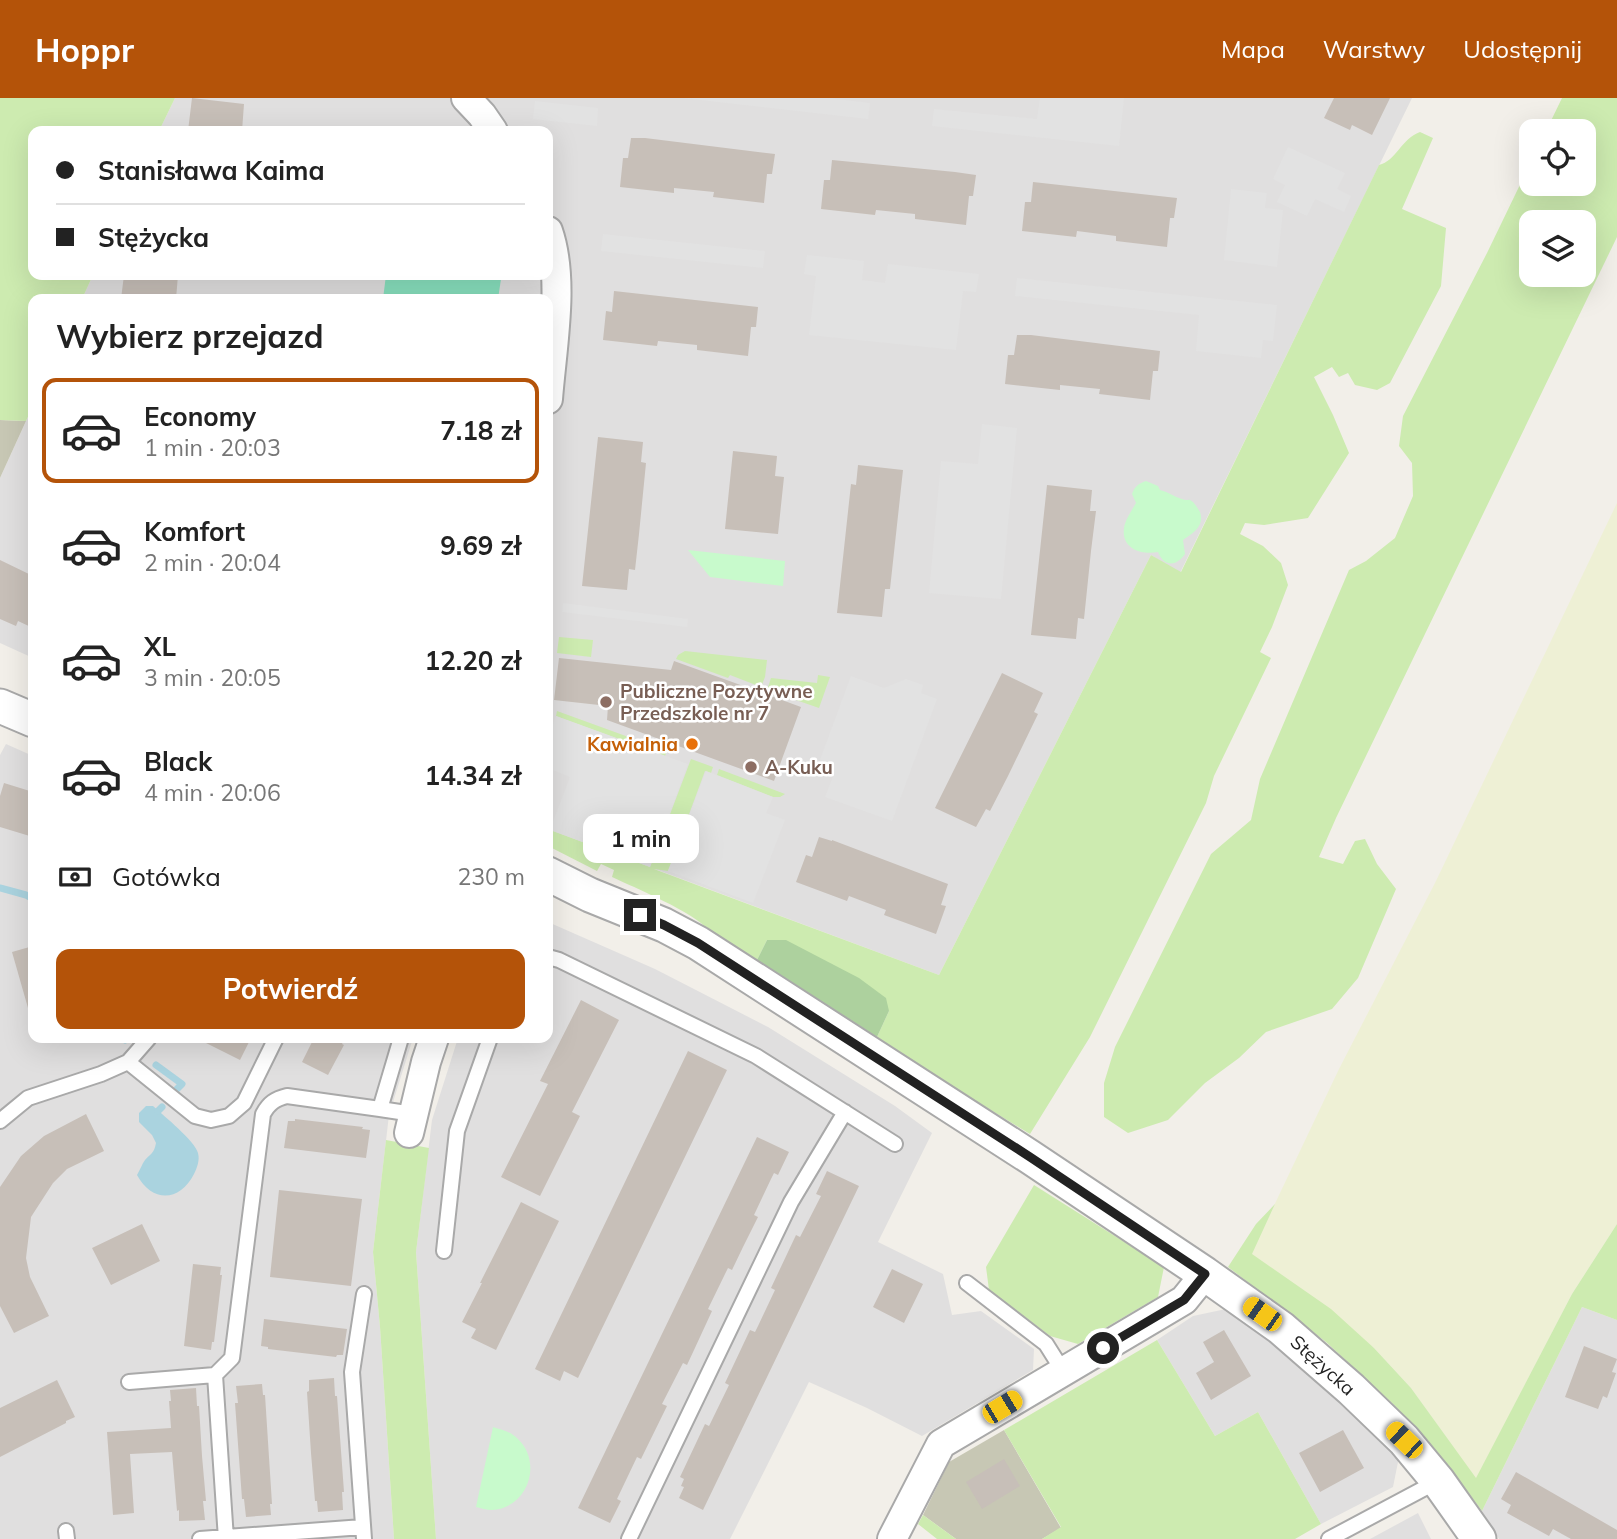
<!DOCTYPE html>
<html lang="pl">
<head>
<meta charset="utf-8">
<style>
	body { margin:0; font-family:Mulish,sans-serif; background:#f6f6f6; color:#222; height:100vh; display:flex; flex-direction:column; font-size:26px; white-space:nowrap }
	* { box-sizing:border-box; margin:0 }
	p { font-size:23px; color:#767676 }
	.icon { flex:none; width:38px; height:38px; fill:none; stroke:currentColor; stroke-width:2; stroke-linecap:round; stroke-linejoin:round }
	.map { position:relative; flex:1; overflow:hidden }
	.details { position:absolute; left:28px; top:196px; width:525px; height:749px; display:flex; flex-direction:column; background:#fff; border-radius:14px; box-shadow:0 7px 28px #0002 }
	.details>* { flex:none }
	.top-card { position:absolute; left:28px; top:28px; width:525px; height:154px; border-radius:14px; box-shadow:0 7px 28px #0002; display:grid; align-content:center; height:154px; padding:0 28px; background:#fff }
	.controls { position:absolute; left:1519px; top:21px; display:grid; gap:14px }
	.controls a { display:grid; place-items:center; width:77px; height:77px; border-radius:14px; background:#fff; box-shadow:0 7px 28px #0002; font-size:35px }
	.end { position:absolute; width:32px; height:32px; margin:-16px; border:9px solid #222; background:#fff; box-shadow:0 0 0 4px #fff }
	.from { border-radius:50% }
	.bubble { position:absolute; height:49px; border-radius:14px; background:#fff; box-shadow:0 7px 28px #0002; font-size:23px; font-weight:700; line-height:49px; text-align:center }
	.car { position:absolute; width:21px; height:42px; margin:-21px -10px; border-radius:9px; box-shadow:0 0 5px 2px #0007; background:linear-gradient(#f5c518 24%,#345 0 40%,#f5c518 0 76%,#345 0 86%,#f5c518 0) }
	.top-card b { display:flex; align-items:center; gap:24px; height:66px; font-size:26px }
	.top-card b+b { border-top:2px solid #e0e0e0 }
	.top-card i { width:18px; height:18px; background:#222 }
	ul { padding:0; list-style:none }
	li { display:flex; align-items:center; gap:21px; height:105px; margin:0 14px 10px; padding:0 14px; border:4px solid transparent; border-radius:14px }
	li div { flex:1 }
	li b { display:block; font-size:26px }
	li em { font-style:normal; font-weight:700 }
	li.active { border-color:#b45309 }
	li>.icon { width:63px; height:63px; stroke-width:1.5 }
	h2 { padding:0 28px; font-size:32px; line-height:84px }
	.pay { display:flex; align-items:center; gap:18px; height:77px; padding:0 28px; font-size:26px }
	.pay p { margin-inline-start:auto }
	.cta { display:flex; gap:14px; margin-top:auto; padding:14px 28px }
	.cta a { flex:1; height:80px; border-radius:14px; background:#b45309; color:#fff; font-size:28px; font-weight:700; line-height:80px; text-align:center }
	header { display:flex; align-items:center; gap:42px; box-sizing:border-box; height:98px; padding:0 35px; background:#b45309; color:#fff }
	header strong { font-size:33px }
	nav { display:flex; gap:38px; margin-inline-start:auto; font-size:24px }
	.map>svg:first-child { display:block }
</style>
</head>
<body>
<header>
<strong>Hoppr</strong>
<nav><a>Mapa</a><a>Warstwy</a><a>Udostępnij</a></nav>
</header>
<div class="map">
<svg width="1617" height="1441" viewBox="0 0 1617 1441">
	<rect width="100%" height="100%" fill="#f2efe9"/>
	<path fill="#e0dfdf" d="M175 0H1412L1180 475 1151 457 939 877 548 731V201H82L93 177H548V33H159Z
		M33 308V560L0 545V380Z
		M6 646 33 658V940H413L389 1017 373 1154 380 1229 394 1441H0V657Z
		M548 824 655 871 768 929 895 1008 932 1035 878 1144 943 1176 952 1217 981 1213 1034 1251 1033 1272 922 1338 867 1310 809 1284 730 1441H436L416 1154 432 1022 458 940H548Z
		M1582 1209 1617 1222V1441H1499L1482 1413Z
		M1226 1211 1316 1275 1399 1359 1393 1389 1321 1426 1258 1314 1215 1338 1157 1242 1193 1218Z
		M1418 1415 1431 1441H1370Z"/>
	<path fill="#c7c7b4" d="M0 322 26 323 0 380Z
		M1004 1332 1061 1430 1042 1441H956L923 1417 949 1364Z"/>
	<path fill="#eef0d5" d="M1617 405V1126L1572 1196 1476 1381 1411 1290 1374 1250 1251 1156 1339 971 1435 785Z"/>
	<path fill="#cdebb0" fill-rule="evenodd" d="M0 0H175L159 33H33V177H93L82 201H33V308L26 323 0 322Z
		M1562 0H1617V139L1336 720 1319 759 1343 766 1355 743 1365 741 1377 766 1396 791 1358 880 1332 911 1266 934 1239 960 1205 985 1168 1022 1128 1035 1104 1019V985L1115 949 1211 756 1251 722 1260 681 1349 472 1366 463 1395 440 1413 398 1412 365 1399 348 1403 318 1487 155 1531 64V86H1584V33H1546ZM1531 124H1584V177H1531Z
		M1420 34 1433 40 1402 111 1446 130 1441 188 1390 285 1377 292 1355 287 1348 275 1339 279 1332 269 1314 279 1333 317 1349 355 1308 420 1264 427 1245 425 1240 436 1263 448 1281 465 1288 487 1272 529 1260 554 1271 560 1214 678 1206 705 1090 939 1030 1036 971 1000 877 939 889 913 767 842 757 862 708 832C696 815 633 789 612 779L614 772 601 766 597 773 548 748V731L650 769 691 661 713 669 711 675 705 673 668 773 654 771 939 877 1151 457 1181 474 1379 67C1396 63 1401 41 1420 34Z
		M559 539 593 542 591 559 557 555Z
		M685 553 767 562 765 579 761 589 730 577 728 580 676 561 678 557Z
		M818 577 830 579 819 610 767 592 771 580 817 585Z
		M557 613 667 653 665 658 556 618Z
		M719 671 785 696 780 699H773L717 677Z
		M386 1042 429 1050 416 1154 436 1441H394L380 1229 373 1154Z
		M1034 1087 1164 1169 1158 1199 1078 1246 1050 1238 989 1192 986 1169Z
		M1275 1106 1252 1156 1331 1211 1374 1250 1411 1290 1476 1380 1572 1196 1617 1126V1222L1582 1209 1482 1413 1444 1362 1394 1307 1326 1244 1228 1169 1256 1126Z
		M1157 1242 1215 1338 1258 1314 1321 1426 1295 1441H1042L1061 1429 1004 1332Z
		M923 1417 956 1441H937L918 1426Z"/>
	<path fill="#add19e" d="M767 842H786L859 880 886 900 889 913 877 939 757 862Z"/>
	<path fill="#c8facc" d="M1146 383 1158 388 1160 392C1169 394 1174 399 1182 401 1190 404 1187 399 1193 404 1196 407 1198 411 1200 414 1205 428 1193 435 1183 442L1185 456C1176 469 1164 469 1158 454 1142 457 1121 451 1124 430 1125 422 1132 412 1136 405L1132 396C1135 388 1138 386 1146 383Z
		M688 452 785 463 783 488 710 479Z
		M493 1329C503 1332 511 1334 518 1341 543 1365 528 1410 492 1412 487 1412 481 1410 476 1409Z"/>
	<path fill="#88e0be" d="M386 177H466L501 181 498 201H383Z"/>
	<path fill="#e2e2e2" d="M683 0H828L870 5 868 21Z
		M1040 0H1124L1119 48 932 28 934 11 1037 21Z
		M535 3 598 10 597 28 533 21Z
		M1288 49 1345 75 1337 91 1351 98 1344 114 1315 101 1307 118 1277 104 1285 87 1273 81Z
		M1231 91 1267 95 1265 110 1283 112 1277 169 1224 162Z
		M603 136 765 153 763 170 601 153Z
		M807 157 864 163 862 182 885 185 888 166 979 176 976 194 963 193 956 252 809 237 816 178 804 176Z
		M1017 180 1277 207 1273 243 1263 242 1261 260 1196 253 1199 217 1015 198Z
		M982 326 1017 330 1001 501 929 495 941 363 978 366Z
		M563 505 688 521 687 529 562 514Z
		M851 578 884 590 906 581 923 587 921 595 937 601 892 723 825 699 834 676 817 670Z
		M556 618 688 666 650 769 550 732 570 679 548 670V641Z
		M706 673 773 699 766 715 785 722 753 805 668 773Z"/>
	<path fill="#aad3df" d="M146 1008H153C164 1018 195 1043 198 1055 200 1062 197 1070 194 1076 180 1104 152 1105 137 1077 140 1072 142 1066 145 1062 151 1055 154 1056 156 1045L152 1037 139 1024V1015Z"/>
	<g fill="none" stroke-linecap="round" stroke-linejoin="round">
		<path stroke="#aad3df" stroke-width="7" d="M0 790 26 797 33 801
			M122 940 125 942
			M156 967 182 986 177 991
			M158 1013 162 1009"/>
	</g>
	<path fill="#c7bfb8" d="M192 0 244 6 242 33H188Z
		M1334 0H1390L1372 37 1352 27 1350 32 1324 20Z
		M631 40H645L775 56 772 76H767L764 105 713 99 714 94 674 90V95L620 89 623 60H628Z
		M832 62 955 74 976 77 973 98H969L966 127 915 121V116L876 112 875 117 821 111 824 82H830Z
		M1033 84 1177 100 1174 120H1170L1167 149 1116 143V138L1077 133 1076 139 1022 133 1025 104H1031Z
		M124 177H178L176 201H121Z
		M614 193 758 209 756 229H751L748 258 697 252V247L658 243 657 248 603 242 606 213 612 214Z
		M1017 237H1031L1160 253 1158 273H1153L1150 302 1099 296 1100 291 1060 287V292L1005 286 1008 257H1014Z
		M598 339 643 344 641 364 646 365 639 436 635 472 629 471 627 492 582 488Z
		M733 353 777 358 775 378 784 379 778 436 725 431Z
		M858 367 903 372 890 491H885L882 519 837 515 851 386 856 387Z
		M1047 387 1092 392 1090 413H1096L1091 453 1084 521 1078 520 1076 541 1031 537Z
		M0 462 33 478V530L18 523 16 528 0 521Z
		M559 560 671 572 674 563 801 609 774 683 607 622 608 608 554 602Z
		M1002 575 1043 595 1034 614 1038 616 1008 678 990 713 986 711 976 729 935 710Z
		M4 685 33 694V739L0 729V698Z
		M819 739 832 743V742L948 786 941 807 946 808 936 836 884 817 886 812 849 798 847 803 796 784 806 757 812 759Z
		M33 848V909L28 910 12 854Z
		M581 902 619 922 572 1014 580 1018 540 1098 501 1079 548 986 540 983Z
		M196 940H251L240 962Z
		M314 940H345L342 946 344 947 328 977 302 964Z
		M688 953 727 972 578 1280 564 1273 560 1283 535 1271Z
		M86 1016 104 1053 67 1071 53 1085 31 1119 26 1160 30 1179 49 1218 14 1235 0 1208V1089L21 1058 44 1038Z
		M295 1021 363 1029 362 1031 370 1032 366 1060 284 1050 288 1023H295Z
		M757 1039 789 1054 778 1077 774 1075 771 1081 754 1117 758 1119 743 1149 732 1172 728 1170 725 1176 708 1211 712 1213 694 1252 687 1267 683 1265 662 1306 667 1308 641 1361 637 1359 617 1401 621 1403 610 1425 578 1410Z
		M827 1073 859 1088 703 1412 679 1400 684 1389 681 1388 684 1381 680 1379 705 1326 709 1328 712 1322 729 1287 725 1285 750 1232 755 1234 758 1228 775 1192 771 1190 796 1137 800 1139 821 1098 816 1096Z
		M279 1092 362 1101 351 1188 270 1179Z
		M521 1104 559 1123 496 1252 471 1240 476 1231 462 1224 482 1185H480Z
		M142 1126 160 1163 111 1187 92 1150Z
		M193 1166 221 1169 220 1177H222L214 1244H212L211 1252 184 1248Z
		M892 1171 923 1186 904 1225 873 1209Z
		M264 1221 347 1231 343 1257H337L336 1259 268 1251V1249L261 1248Z
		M1224 1232 1251 1278 1211 1302 1196 1275 1214 1264 1203 1244Z
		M1584 1248 1617 1261 1612 1274 1616 1275 1607 1300 1603 1298 1598 1311 1565 1299Z
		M334 1280 335 1298H337L344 1394H342L343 1412 318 1414 317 1403H315L311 1355 307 1294 309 1293V1282Z
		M57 1282 75 1319 66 1323V1325L0 1359V1310Z
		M262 1286 263 1297H265L272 1406H270L271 1417 246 1419 244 1401H242L235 1305H238L236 1288Z
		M196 1290 197 1308H199L202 1358 206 1403H203L205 1422 179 1423V1412L177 1413 172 1354 130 1356 134 1415 113 1417 107 1334 171 1330 169 1303H171L170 1292Z
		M1343 1332 1364 1370 1320 1394 1299 1355Z
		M1004 1361 1020 1388 982 1411 966 1384Z
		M1516 1374 1617 1432V1441H1571L1553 1431 1549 1438 1507 1415 1511 1407 1501 1401Z"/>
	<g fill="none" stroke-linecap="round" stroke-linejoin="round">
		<g stroke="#a9a9a9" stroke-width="18">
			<path id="service" d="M548 859 559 862 756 958 895 1046
				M128 964 195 1018 211 1022 229 1018 244 1005 276 940
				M380 1011 413 1016
				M0 1023 28 1000 101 976 128 964 149 940
				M444 1153 457 1033 490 940
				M967 1185 1046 1246 1063 1273
				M364 1196 352 1274 364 1441
				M215 1277 226 1441
				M129 1284 215 1277 232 1260 263 1016C269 1005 275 1001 287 998L380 1011 401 940
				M66 1433 67 1441
				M200 1441 363 1429
				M629 1441 791 1104 845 1014
				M1329 1441 1438 1383"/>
		</g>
		<g stroke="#a9a9a9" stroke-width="32">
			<path id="minor" d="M466 0 482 17 493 33
				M548 133C565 182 552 249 548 301
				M409 1035 426 964 434 940
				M892 1441 941 1346 1184 1202 1205 1176"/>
		</g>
		<g stroke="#a9a9a9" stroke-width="37">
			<path id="tertiary" d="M0 608 33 622
				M548 776 590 797 664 827 698 845 1030 1059 1205 1176 1281 1230 1351 1291 1404 1342 1438 1383 1479 1441"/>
		</g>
		<use href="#service" stroke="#fff" stroke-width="14"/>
		<use href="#minor" stroke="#fff" stroke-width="28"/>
		<use href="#tertiary" stroke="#fff" stroke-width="33"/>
	</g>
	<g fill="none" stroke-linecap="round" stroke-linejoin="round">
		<path stroke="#222" stroke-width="9" d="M640 817 664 827 698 845 1030 1059 1205 1176 1184 1202 1103 1250"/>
	</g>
	<g fill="#8d6e63" stroke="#fff" stroke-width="2.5">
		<circle cx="606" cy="604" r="7"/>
		<circle cx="751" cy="669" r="7"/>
	</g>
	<circle fill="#e8710a" stroke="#fff" stroke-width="2.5" cx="692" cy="646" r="7"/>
	<g text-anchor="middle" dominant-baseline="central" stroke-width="5" stroke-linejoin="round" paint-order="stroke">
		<g font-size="19" font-weight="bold" fill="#785e54" stroke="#fff" text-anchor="start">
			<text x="620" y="593">Publiczne Pozytywne<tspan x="620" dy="22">Przedszkole nr 7</tspan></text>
			<text x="765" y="669">A-Kuku</text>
		</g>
		<g font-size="19" font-weight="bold" fill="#c56008" stroke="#fff" text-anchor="end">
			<text x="678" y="646">Kawialnia</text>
		</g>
		<g font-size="19" fill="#222" stroke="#fff">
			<text transform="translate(1323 1267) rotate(42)">Stężycka</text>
		</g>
	</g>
</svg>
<div class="controls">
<a><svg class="icon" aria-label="locate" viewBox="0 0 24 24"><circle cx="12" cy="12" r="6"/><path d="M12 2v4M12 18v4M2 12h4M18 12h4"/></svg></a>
<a><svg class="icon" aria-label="layers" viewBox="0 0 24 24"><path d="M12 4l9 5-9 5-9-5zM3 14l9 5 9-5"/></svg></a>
</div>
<i class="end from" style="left:1103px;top:1250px"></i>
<i class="end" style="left:640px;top:817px"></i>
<div class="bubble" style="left:583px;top:716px;width:116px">1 min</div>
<i class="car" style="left:1262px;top:1216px;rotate:305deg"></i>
<i class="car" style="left:1002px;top:1309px;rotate:59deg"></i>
<i class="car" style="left:1404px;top:1342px;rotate:314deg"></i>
<div class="top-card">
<b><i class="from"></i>Stanisława Kaima</b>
<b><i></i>Stężycka</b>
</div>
<section class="details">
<h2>Wybierz przejazd</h2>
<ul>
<li class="active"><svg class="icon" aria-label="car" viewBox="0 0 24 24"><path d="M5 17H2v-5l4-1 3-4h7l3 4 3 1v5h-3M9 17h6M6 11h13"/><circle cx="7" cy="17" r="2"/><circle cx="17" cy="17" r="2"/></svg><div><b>Economy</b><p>1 min · 20:03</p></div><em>7.18 zł</em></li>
<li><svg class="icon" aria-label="car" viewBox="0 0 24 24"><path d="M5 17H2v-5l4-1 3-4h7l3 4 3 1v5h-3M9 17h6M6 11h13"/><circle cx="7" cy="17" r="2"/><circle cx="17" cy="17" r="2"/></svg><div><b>Komfort</b><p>2 min · 20:04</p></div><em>9.69 zł</em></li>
<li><svg class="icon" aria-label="car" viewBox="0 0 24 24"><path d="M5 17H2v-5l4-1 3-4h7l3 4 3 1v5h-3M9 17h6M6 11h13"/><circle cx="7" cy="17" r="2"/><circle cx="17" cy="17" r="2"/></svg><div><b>XL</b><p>3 min · 20:05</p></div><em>12.20 zł</em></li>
<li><svg class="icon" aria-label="car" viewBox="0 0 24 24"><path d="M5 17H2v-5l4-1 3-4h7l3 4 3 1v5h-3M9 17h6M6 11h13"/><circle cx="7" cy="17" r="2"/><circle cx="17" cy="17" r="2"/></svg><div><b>Black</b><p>4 min · 20:06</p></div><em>14.34 zł</em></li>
</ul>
<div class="pay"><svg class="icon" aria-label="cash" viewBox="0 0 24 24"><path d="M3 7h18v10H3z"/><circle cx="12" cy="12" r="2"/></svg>Gotówka<p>230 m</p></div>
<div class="cta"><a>Potwierdź</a></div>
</section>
</div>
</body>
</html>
